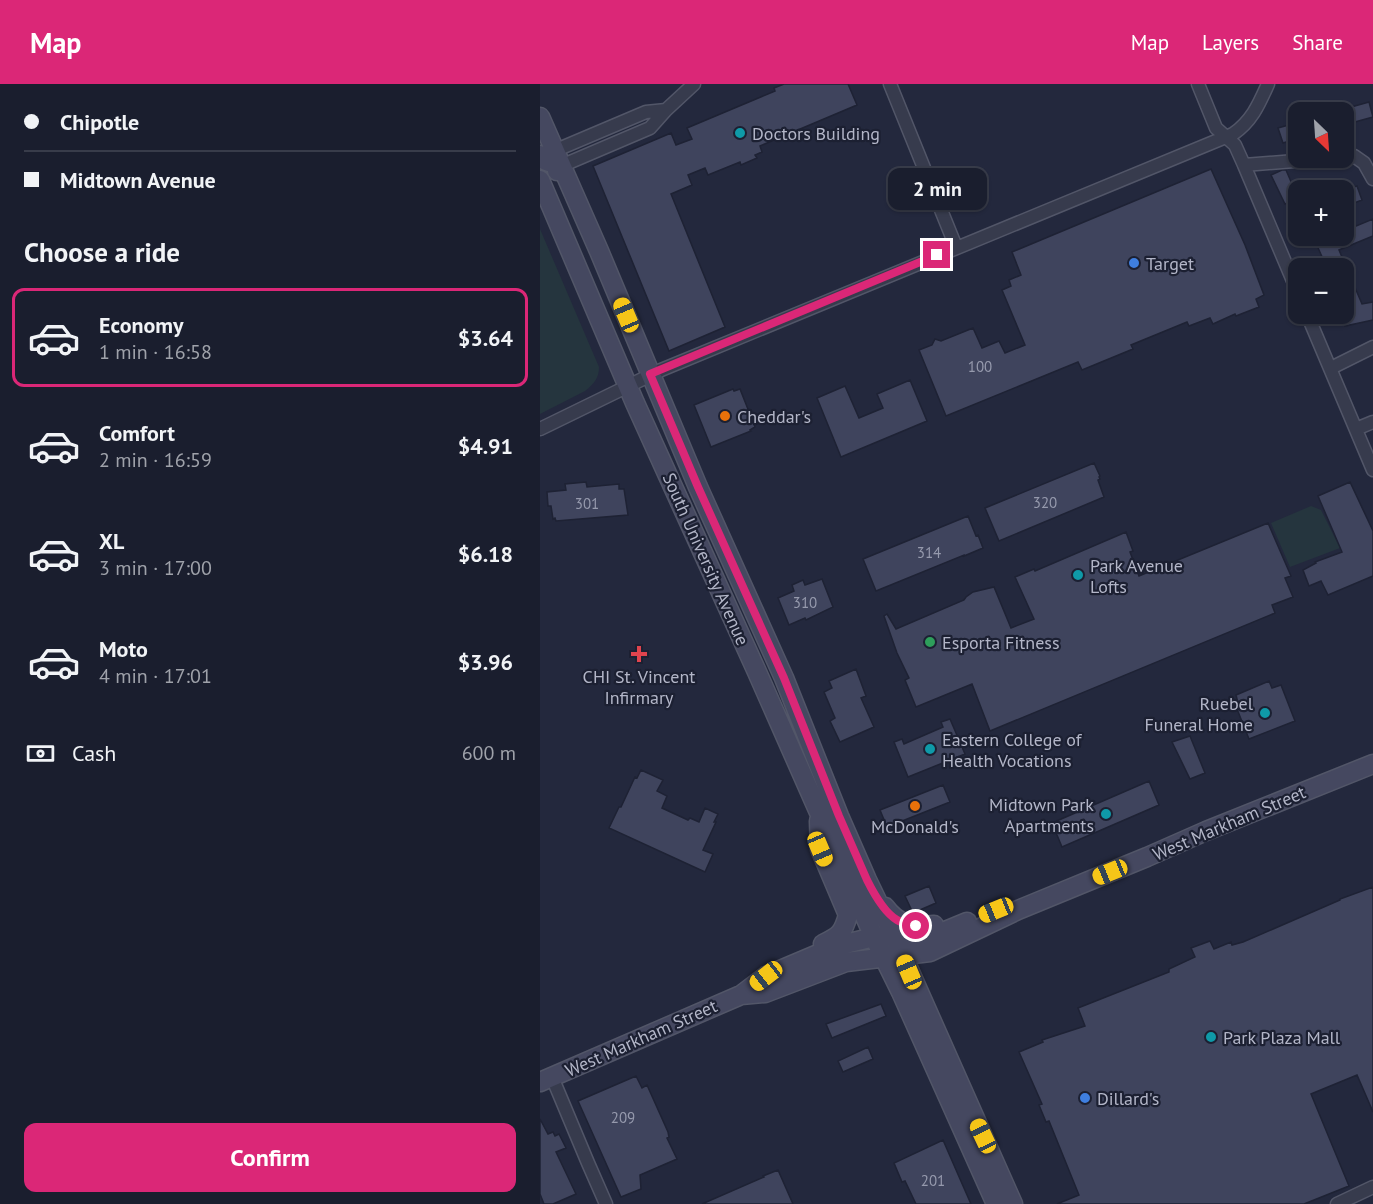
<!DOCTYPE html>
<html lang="en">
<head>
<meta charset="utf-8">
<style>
	body { margin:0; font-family:"PT Sans",sans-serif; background:#232736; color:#f1f3f6; height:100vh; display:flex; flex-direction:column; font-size:22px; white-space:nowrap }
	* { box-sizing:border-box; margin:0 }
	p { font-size:20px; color:#9fa2aa }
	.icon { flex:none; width:33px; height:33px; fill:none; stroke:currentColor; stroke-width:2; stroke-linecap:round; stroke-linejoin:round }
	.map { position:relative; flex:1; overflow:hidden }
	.sheet { display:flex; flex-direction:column; background:#1a1e2e; width:540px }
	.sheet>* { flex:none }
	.guide { display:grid; align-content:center; height:132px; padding:0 24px; background:#1a1e2e }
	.needle { width:39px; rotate:155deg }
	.buttons { position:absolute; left:748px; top:18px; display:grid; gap:12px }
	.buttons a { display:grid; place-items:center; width:66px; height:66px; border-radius:12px; background:#1a1e2e; box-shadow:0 2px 4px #0004,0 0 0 2px #383c4a; font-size:30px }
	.end { position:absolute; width:27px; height:27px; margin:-14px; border:8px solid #db2777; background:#fff; box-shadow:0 0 0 3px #fff }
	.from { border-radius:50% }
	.bubble { position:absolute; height:42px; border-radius:12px; background:#1a1e2e; box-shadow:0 2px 4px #0004,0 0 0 2px #383c4a; font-size:20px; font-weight:600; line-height:42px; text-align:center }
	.car { position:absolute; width:18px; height:36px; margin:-18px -9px; border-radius:8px; box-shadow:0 0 4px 2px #0007; background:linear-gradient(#f5c518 24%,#345 0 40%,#f5c518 0 76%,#345 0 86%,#f5c518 0) }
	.guide b { display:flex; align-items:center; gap:21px; height:57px; font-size:22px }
	.guide b+b { border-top:2px solid #383c4a }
	.guide i { width:15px; height:15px; background:#f1f3f6 }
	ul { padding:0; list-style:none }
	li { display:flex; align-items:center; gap:18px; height:99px; margin:0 12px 9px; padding:0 12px; border:3px solid transparent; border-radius:12px }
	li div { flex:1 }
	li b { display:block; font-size:22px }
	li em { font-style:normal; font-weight:600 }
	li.on { border-color:#db2777 }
	li>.icon { width:54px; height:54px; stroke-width:1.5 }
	h2 { padding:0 24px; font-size:27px; line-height:72px }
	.pay { display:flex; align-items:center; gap:15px; height:66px; padding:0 24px; font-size:22px }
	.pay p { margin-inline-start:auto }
	.primary-button { display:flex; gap:12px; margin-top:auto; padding:12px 24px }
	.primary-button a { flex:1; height:69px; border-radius:12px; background:#db2777; color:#fff; font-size:24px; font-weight:600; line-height:69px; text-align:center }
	header { display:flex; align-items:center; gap:36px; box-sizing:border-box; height:84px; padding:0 30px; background:#db2777; color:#fff }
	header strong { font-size:28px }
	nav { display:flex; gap:33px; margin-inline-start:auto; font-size:21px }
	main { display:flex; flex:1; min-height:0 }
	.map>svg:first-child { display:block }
</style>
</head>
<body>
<header>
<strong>Map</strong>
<nav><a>Map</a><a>Layers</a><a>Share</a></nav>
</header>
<main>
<section class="sheet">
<div class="guide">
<b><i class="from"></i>Chipotle</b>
<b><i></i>Midtown Avenue</b>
</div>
<h2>Choose a ride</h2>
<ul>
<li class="on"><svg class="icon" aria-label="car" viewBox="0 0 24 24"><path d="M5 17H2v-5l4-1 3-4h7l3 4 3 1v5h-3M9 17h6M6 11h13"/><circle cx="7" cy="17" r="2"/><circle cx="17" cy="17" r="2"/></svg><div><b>Economy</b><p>1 min · 16:58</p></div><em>$3.64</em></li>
<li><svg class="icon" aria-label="car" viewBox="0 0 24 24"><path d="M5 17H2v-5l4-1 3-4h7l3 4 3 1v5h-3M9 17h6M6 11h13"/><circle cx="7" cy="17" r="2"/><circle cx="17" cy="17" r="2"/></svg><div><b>Comfort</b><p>2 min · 16:59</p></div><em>$4.91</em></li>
<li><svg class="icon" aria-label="car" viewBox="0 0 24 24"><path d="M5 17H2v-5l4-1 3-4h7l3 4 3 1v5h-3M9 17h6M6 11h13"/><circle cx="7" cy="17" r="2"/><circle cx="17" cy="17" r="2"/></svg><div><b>XL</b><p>3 min · 17:00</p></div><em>$6.18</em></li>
<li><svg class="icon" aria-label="car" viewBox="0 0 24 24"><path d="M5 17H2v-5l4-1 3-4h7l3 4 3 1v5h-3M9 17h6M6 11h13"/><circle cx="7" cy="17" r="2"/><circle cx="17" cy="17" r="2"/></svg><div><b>Moto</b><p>4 min · 17:01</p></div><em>$3.96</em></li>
</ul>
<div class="pay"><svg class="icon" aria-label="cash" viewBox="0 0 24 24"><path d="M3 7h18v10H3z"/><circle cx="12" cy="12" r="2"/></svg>Cash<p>600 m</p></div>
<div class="primary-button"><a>Confirm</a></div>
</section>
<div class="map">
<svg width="833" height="1120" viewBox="0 0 833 1120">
	<rect width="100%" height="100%" fill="#23283d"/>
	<path fill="#25353e" d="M0 145 59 283C59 294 54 300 45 307L0 330Z
		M771 422 781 426 800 464 750 483 731 439Z"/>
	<path fill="#3f445d" stroke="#1e2234" stroke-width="1.5" d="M244 0H308L317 21 220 62 222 68 215 71 217 74 201 81 200 78 168 91 165 84 148 91 152 101 131 110 185 243 129 267 53 82 131 49 136 61 152 55 147 44 235 7 234 4Z
		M829 18 833 33 804 41V25Z
		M759 38V54L743 59 738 44Z
		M671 85 705 161 724 211 716 215 719 223 696 232 695 230 673 240 670 234 649 242 647 238 591 261 593 265 542 286 538 278 406 332 379 266 392 261 395 255 401 257 433 244 442 264 459 257 465 269 485 261 462 206 471 202 469 196 481 191 472 168Z
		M742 86H746L758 114 745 120 731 91Z
		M817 102 822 116 804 123V106Z
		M833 135V152L799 166 822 220 833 218V236L805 242 802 230H804V184H787L775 157 788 152H804V147Z
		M370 296 387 337 301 373 277 314 305 302 319 334 343 324 337 310Z
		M193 305 194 307 200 305 215 343 210 346 211 347 171 363 154 321Z
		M554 379 560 392 559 393 560 395 558 396 564 413 459 457 445 424Z
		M46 398 47 403 79 400V405H84L88 431 16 437 15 434 13 435 11 422H8L7 408 26 406 25 400Z
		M810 398 833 447V492L788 511 781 497 769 502 763 486 776 479 775 478 802 468 778 412Z
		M428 432 436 452 438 451 443 464 424 472V471L336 507 323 475Z
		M728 439 751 492 745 494 753 513 732 521 735 529 450 647 432 600 376 623 365 596 369 594 357 569 344 532 347 530 356 545 424 516 426 513 433 508 454 503 471 544 494 535 475 493 494 485 495 487 586 448 593 467 590 468 599 492Z
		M282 495 293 523 266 536 265 534 249 541 238 514 254 507 252 501 263 496 265 501Z
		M316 585 326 612 321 614 334 643 300 658 290 637 295 634 284 608 292 604 289 597Z
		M729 597 732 604 741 601 755 637 709 655 695 620 698 619 696 611Z
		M410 635 425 670 368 693 354 658 362 655 364 660 403 643 401 638Z
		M650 652 665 689 650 695 632 658Z
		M101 686 123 696 117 707 127 712 122 724 148 736 150 734 159 738 165 724 178 730 174 738H176L163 766 173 770 165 788 69 744 79 723H81L95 693 97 694Z
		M609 697 619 721 522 763 512 739Z
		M403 701 410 718 347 743 340 726Z
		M389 802 396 819 373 829 365 812Z
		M833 803V1028L817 991 771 1010 809 1102 764 1120H517L539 1111 509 1037 506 1038 499 1021 502 1020 479 968 503 958 502 956 545 942 538 924 629 888V885L655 873 651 864 670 857 674 865 691 858 692 861 703 858 800 816V815Z
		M341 920 346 932 292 954 286 940Z
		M328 963 333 975 303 988 298 977Z
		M96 992 102 1004 107 1001 128 1048 129 1053 127 1054 137 1075 100 1091 101 1105 81 1113 38 1017Z
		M0 1035 8 1050 13 1048 15 1052 19 1050 26 1064 16 1068 36 1110 13 1120H4L0 1110Z
		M403 1056 420 1095 431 1120H376L365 1097 362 1098 354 1079Z
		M238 1086 253 1120H162L224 1093 223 1092Z"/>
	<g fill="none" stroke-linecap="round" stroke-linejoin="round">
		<g stroke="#525668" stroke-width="15">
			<path id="minor" d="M350 0 416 163
				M658 0 676 44 695 61 704 81 759 211
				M14 67 106 28 126 26
				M804 72H814L824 79 833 95
				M704 81 792 74
				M21 82 110 44 126 26 154 0
				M767 230 833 386
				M791 284 833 263
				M0 345 121 286 693 50C712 37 719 20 728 0
				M816 345 833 338
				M12 993 48 1079 66 1120
				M797 1120 833 1103"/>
		</g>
		<g stroke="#525668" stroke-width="21">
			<path id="secondary" d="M0 33 59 167 158 403 244 594 299 732 327 796 354 852 473 1120
				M0 71 6 77 21 82 17 87
				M0 96 95 319 217 588 334 853 361 908 456 1120
				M279 737 280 765 308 831C303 849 300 852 283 860
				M345 823C359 842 373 843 394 841
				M201 911 225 909 306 878 390 868 478 826 607 773 666 747 833 680
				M0 998 201 911 226 892 297 862 334 853 354 852 366 854 386 852 398 850 427 838"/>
		</g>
		<use href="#minor" stroke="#373b4d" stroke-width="12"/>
		<use href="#secondary" stroke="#454860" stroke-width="18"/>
	</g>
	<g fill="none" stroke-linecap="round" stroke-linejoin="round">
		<path stroke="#db2777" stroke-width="8" d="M376 842C370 840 362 839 357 836 345 829 333 808 327 796L299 732 244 594 158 403 110 290 397 171"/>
	</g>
	<g fill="#0f9aa8" stroke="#1c2032" stroke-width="2">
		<circle cx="200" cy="49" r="6"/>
		<circle cx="538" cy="491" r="6"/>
		<circle cx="725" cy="629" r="6"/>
		<circle cx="390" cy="665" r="6"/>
		<circle cx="566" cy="730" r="6"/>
		<circle cx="671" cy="953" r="6"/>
	</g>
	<g fill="#3f7fe0" stroke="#1c2032" stroke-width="2">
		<circle cx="594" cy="179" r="6"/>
		<circle cx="545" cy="1014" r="6"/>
	</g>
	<g fill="#e8710a" stroke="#1c2032" stroke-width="2">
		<circle cx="185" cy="332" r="6"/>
		<circle cx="375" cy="722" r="6"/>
	</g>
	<circle fill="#2e9e5b" stroke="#1c2032" stroke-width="2" cx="390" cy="558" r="6"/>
	<path fill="#e0444e" stroke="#1c2032" stroke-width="2" d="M96 561h6v6h6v6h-6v6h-6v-6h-6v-6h6z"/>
	<g text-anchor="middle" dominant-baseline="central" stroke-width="4.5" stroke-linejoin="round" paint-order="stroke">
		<g font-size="15" fill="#969aad">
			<text x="440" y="282">100</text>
			<text x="505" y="418">320</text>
			<text x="47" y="419">301</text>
			<text x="389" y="468">314</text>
			<text x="265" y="518">310</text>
			<text x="83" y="1033">209</text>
			<text x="393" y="1096">201</text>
		</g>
		<g font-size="18" fill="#b3b6c8" stroke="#1c2032" text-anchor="start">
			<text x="212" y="49">Doctors Building</text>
			<text x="606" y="179">Target</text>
			<text x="197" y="332">Cheddar's</text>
			<text x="550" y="481">Park Avenue<tspan x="550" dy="21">Lofts</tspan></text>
			<text x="402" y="558">Esporta Fitness</text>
			<text x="99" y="592" text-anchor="middle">CHI St. Vincent<tspan x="99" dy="21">Infirmary</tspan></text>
			<text x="713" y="619" text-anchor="end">Ruebel<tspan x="713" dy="21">Funeral Home</tspan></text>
			<text x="402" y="655">Eastern College of<tspan x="402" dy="21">Health Vocations</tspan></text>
			<text x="554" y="720" text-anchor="end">Midtown Park<tspan x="554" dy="21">Apartments</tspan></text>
			<text x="375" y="742" text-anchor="middle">McDonald's</text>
			<text x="683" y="953">Park Plaza Mall</text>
			<text x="557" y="1014">Dillard's</text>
		</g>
		<g font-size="18" fill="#b3b6c8" stroke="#1c2032">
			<text transform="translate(166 475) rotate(66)">South University Avenue</text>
			<text transform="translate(689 739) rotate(-23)">West Markham Street</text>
			<text transform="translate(101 954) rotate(-24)">West Markham Street</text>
		</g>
	</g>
</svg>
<div class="buttons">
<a><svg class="needle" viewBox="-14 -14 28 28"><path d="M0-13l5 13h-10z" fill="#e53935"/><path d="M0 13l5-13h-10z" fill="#9fa2aa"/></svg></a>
<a>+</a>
<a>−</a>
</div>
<i class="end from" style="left:376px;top:842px"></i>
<i class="end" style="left:397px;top:171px"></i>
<div class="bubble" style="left:348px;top:84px;width:99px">2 min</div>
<i class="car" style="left:86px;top:231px;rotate:337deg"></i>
<i class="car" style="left:280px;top:765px;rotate:157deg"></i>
<i class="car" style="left:570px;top:788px;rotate:248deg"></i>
<i class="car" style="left:456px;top:826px;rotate:248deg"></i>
<i class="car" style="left:369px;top:888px;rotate:337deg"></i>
<i class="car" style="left:226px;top:892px;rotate:232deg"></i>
<i class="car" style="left:443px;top:1052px;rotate:335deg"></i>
</div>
</main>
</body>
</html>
